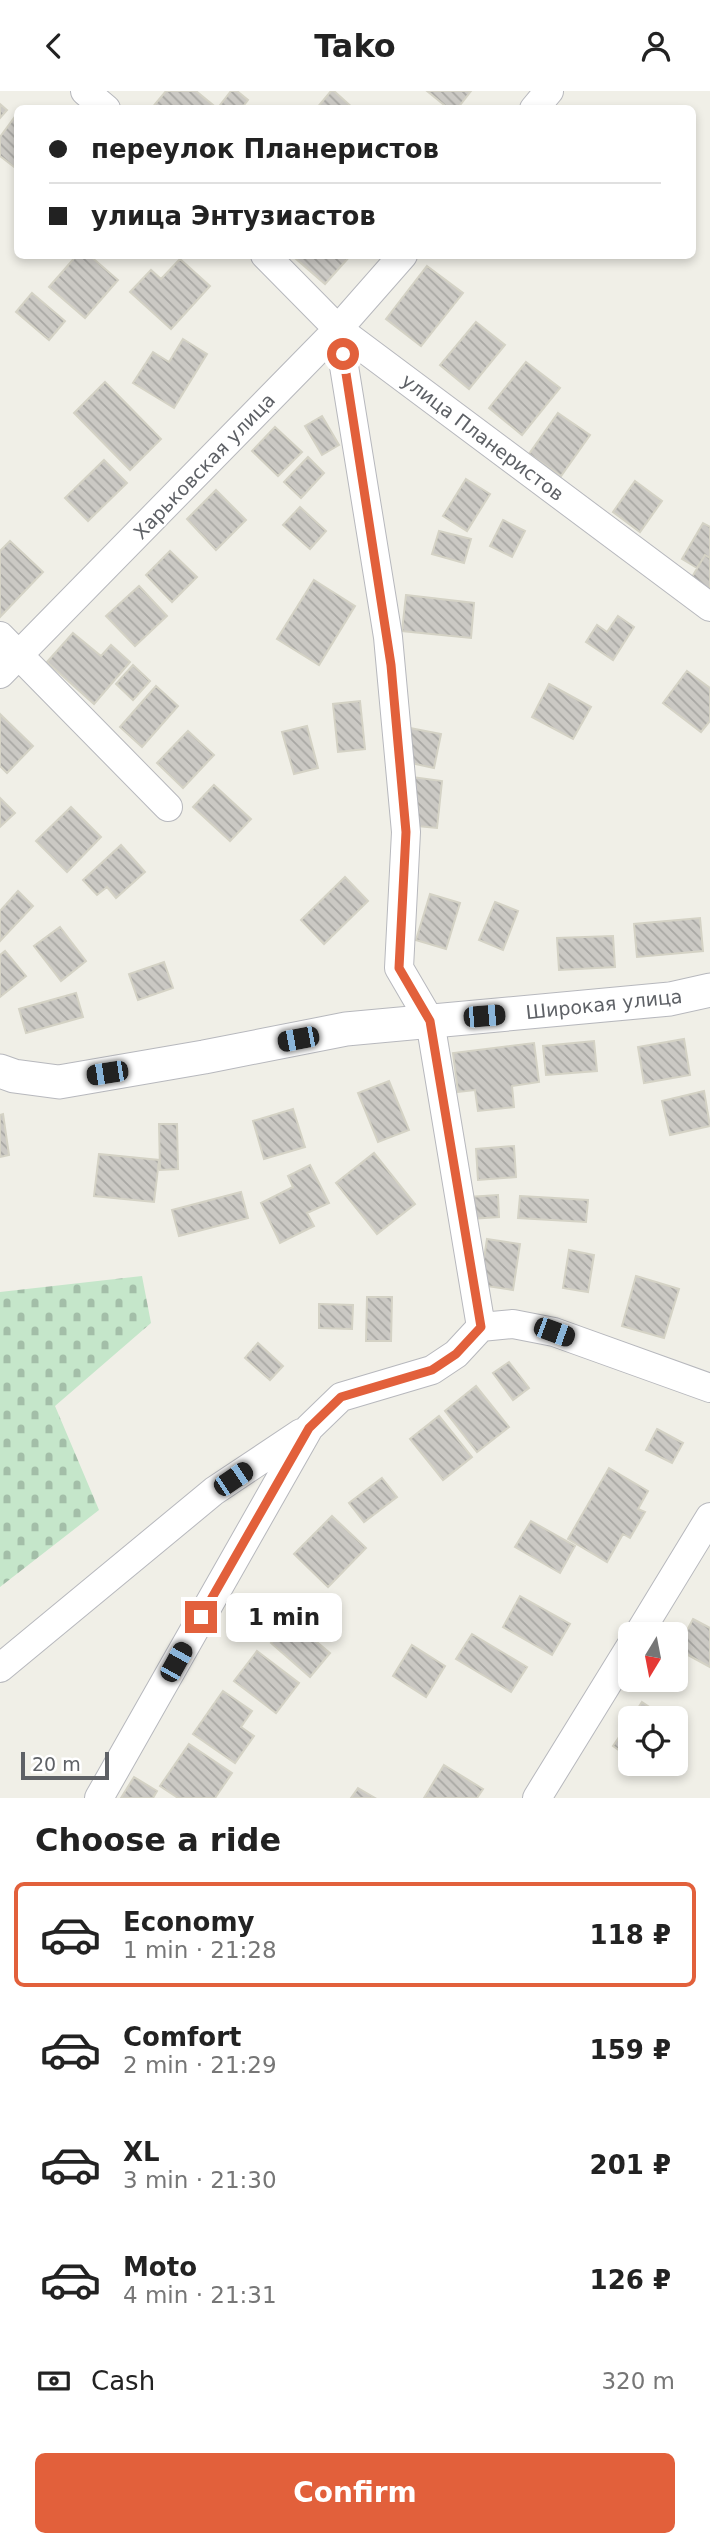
<!DOCTYPE html>
<html lang="en">
<head>
<meta charset="utf-8">
<style>
	body { margin:0; font-family:"DejaVu Sans",sans-serif; background:#f2f2f2; color:#222; height:100vh; display:flex; flex-direction:column; font-size:26px; white-space:nowrap }
	* { box-sizing:border-box; margin:0 }
	p { font-size:23px; color:#767676 }
	.icon { flex:none; width:38px; height:38px; fill:none; stroke:currentColor; stroke-width:2; stroke-linecap:round; stroke-linejoin:round }
	.map { position:relative; height:1707px; overflow:hidden }
	.details { display:flex; flex-direction:column; background:#fff; flex:1 }
	.details>* { flex:none }
	.hud { position:absolute; left:14px; top:14px; width:682px; height:154px; border-radius:10px; box-shadow:0 4px 10px #0003; display:grid; align-content:center; height:154px; padding:0 35px; background:#fff }
	.needle { width:46px; rotate:190deg }
	.tools { position:absolute; left:618px; top:1531px; display:grid; gap:14px }
	.tools a { display:grid; place-items:center; width:70px; height:70px; border-radius:10px; background:#fff; box-shadow:0 4px 10px #0003; font-size:35px }
	.scale { position:absolute; left:21px; bottom:18px; width:88px; box-sizing:border-box; padding-left:7px; border:4px solid #5e6166; border-top:0; font-size:19px; line-height:24px; white-space:nowrap; color:#5e6166; -webkit-text-stroke:5px #fff; paint-order:stroke }
	.end { position:absolute; width:32px; height:32px; margin:-16px; border:9px solid #e2603b; background:#fff; box-shadow:0 0 0 4px #fff }
	.from { border-radius:50% }
	.bubble { position:absolute; height:49px; border-radius:10px; background:#fff; box-shadow:0 4px 10px #0003; font-size:23px; font-weight:800; line-height:49px; text-align:center }
	.car { position:absolute; width:21px; height:42px; margin:-21px -10px; border-radius:9px; box-shadow:0 0 5px 2px #0007; background:linear-gradient(#222 24%,#8ab4d8 0 40%,#222 0 76%,#8ab4d8 0 86%,#222 0) }
	.hud b { display:flex; align-items:center; gap:24px; height:66px; font-size:26px }
	.hud b+b { border-top:2px solid #e0e0e0 }
	.hud i { width:18px; height:18px; background:#222 }
	ul { padding:0; list-style:none }
	li { display:flex; align-items:center; gap:21px; height:105px; margin:0 14px 10px; padding:0 21px; border:4px solid transparent; border-radius:10px }
	li div { flex:1 }
	li b { display:block; font-size:26px }
	li em { font-style:normal; font-weight:800 }
	li.on { border-color:#e2603b }
	li>.icon { width:63px; height:63px; stroke-width:1.5 }
	h2 { padding:0 35px; font-size:32px; line-height:84px }
	.pay { display:flex; align-items:center; gap:18px; height:77px; padding:0 35px; font-size:26px }
	.pay p { margin-inline-start:auto }
	.primary-button { display:flex; gap:14px; margin-top:auto; padding:14px 35px }
	.primary-button a { flex:1; height:80px; border-radius:10px; background:#e2603b; color:#fff; font-size:28px; font-weight:800; line-height:80px; text-align:center }
	header { display:flex; justify-content:space-between; align-items:center; height:91px; padding:0 35px; background:#fff; font-size:32px; font-weight:800 }
	.map>svg:first-child { display:block }
</style>
</head>
<body>
<header><svg class="icon" aria-label="back" viewBox="0 0 24 24"><path d="M15 5l-7 7 7 7"/></svg>Tako<svg class="icon" aria-label="person" viewBox="0 0 24 24"><circle cx="12" cy="8" r="4"/><path d="M4 21q1-7 8-7t8 7"/></svg></header>
<div class="map">
<svg width="710" height="1707" viewBox="0 0 710 1707">
	<defs>
		<pattern id="cemetery-stones" width="16" height="16" patternUnits="userSpaceOnUse" patternTransform="scale(1.75)"><rect width="16" height="16" fill="#c5e6ca"/><path d="M2 7V4a2 2 0 0 1 4 0v3zM10 15v-3a2 2 0 0 1 4 0v3z" fill="#a3bea8"/></pattern>
		<pattern id="building-back-hatch" width="6" height="6" patternUnits="userSpaceOnUse" patternTransform="scale(1.75)"><rect width="6" height="6" fill="#cbc9c4"/><path d="M-1 5l2 2M0 0l6 6M5-1l2 2" fill="none" stroke="#a8a7a3"/></pattern>
	</defs>
	<rect width="100%" height="100%" fill="#f0efe7"/>
	<path fill="url(#cemetery-stones)" d="M142 1185 151 1232 55 1315 99 1419 0 1496V1201Z"/>
	<path fill="url(#building-back-hatch)" stroke="#d4d2c5" stroke-width="2" d="M166 0H196L213 14 210 18H151Z
		M231 0H237L248 9 241 18H217Z
		M331 0H334L354 18H316Z
		M427 0H471L457 18H449Z
		M0 13 7 19 0 27Z
		M14 27 18 30V79L0 65V46Z
		M77 164H89L118 189 85 227 49 196Z
		M297 164H351L325 193 295 167Z
		M180 168 210 195 171 238 130 201 151 179 161 188Z
		M427 175 463 202 421 255 386 228Z
		M32 202 65 230 49 249 16 221Z
		M476 231 505 254 469 298 440 274Z
		M183 248 207 263 174 317 133 292 153 261 169 271Z
		M526 271 560 297 522 344 489 317Z
		M105 291 161 348 130 379 74 322Z
		M558 322 590 344 561 385 529 363Z
		M322 325 339 354 322 364 305 335Z
		M275 336 302 361 278 385 252 360Z
		M308 366 324 382 301 407 284 391Z
		M104 369 127 392 88 430 65 407Z
		M466 388 490 403 467 440 443 425Z
		M635 390 662 410 640 441 613 421Z
		M216 399 246 429 216 459 187 428Z
		M300 416 326 440 310 458 283 434Z
		M503 429 525 440 512 466 490 455Z
		M703 432 710 436V467L705 464 697 477 682 468Z
		M439 440 471 448 464 472 432 463Z
		M10 450 43 481 0 526V460Z
		M170 460 197 486 172 511 146 484Z
		M705 464 710 467V507L688 493Z
		M314 489 355 515 319 574 277 548Z
		M139 495 167 525 135 555 106 525Z
		M406 504 474 512 471 547 402 540Z
		M618 525 634 536 613 569 586 551 597 534 607 541Z
		M73 542 101 565 111 554 130 571 94 613 47 571Z
		M133 574 150 590 133 609 116 593Z
		M687 580 710 597V630L701 641 663 612Z
		M549 593 591 616 573 648 532 626Z
		M156 595 178 615 142 656 120 636Z
		M360 610 365 658 338 661 333 613Z
		M0 623 33 655 7 682 0 675Z
		M307 635 318 677 294 683 282 641Z
		M410 637 441 643 434 677 402 670Z
		M188 640 214 664 183 697 157 672Z
		M412 686 442 690 437 737 407 734Z
		M214 694 251 728 230 750 193 716Z
		M0 707 15 722 0 736Z
		M71 716 101 746 67 781 36 750Z
		M121 754 145 781 116 807 107 796 97 804 83 789Z
		M345 786 368 810 324 853 301 829Z
		M18 800 33 815 0 850V820Z
		M430 803 460 812 446 858 416 849Z
		M495 811 518 820 503 859 479 849Z
		M700 827 703 860 637 866 634 833Z
		M60 836 86 870 61 890 34 855Z
		M613 845 615 876 559 879 557 847Z
		M5 860 26 885 0 906V864Z
		M164 871 173 897 138 909 129 883Z
		M76 902 83 926 26 942 19 918Z
		M684 948 690 984 644 992 638 956Z
		M594 950 597 980 546 984 543 955Z
		M534 952 539 991 512 995 514 1016 478 1020 475 999 458 1001 453 962Z
		M389 990 409 1039 378 1051 358 1002Z
		M704 1000 710 1035 670 1044 662 1010Z
		M293 1018 305 1056 264 1068 253 1030Z
		M3 1023 9 1064 0 1066V1024Z
		M159 1033H177L178 1078 160 1079Z
		M514 1055 516 1086 478 1089 476 1058Z
		M374 1062 415 1113 377 1143 336 1092Z
		M99 1063 159 1069 154 1111 94 1105Z
		M310 1074 329 1112 307 1122 314 1135 280 1152 261 1112 293 1096 288 1085Z
		M241 1101 248 1127 179 1145 172 1119Z
		M498 1104 499 1126 470 1128 468 1106Z
		M520 1105 588 1109 586 1131 518 1127Z
		M487 1148 520 1153 513 1199 480 1194Z
		M569 1159 594 1164 588 1201 563 1197Z
		M636 1185 679 1198 664 1247 622 1235Z
		M367 1206H392L391 1250H366Z
		M319 1213 353 1214 352 1238 319 1237Z
		M258 1252 283 1275 270 1289 245 1267Z
		M509 1271 529 1297 513 1309 493 1282Z
		M476 1295 509 1336 477 1361 445 1320Z
		M439 1325 472 1366 443 1389 410 1348Z
		M657 1338 683 1352 672 1372 646 1359Z
		M609 1377 648 1400 638 1418 645 1421 630 1447 623 1443 607 1471 568 1448Z
		M382 1387 397 1406 364 1431 349 1412Z
		M332 1425 366 1457 328 1496 294 1463Z
		M531 1430 575 1455 560 1482 515 1456Z
		M520 1505 570 1533 552 1564 503 1536Z
		M693 1528 710 1537V1576L677 1558Z
		M291 1529 330 1562 310 1586 271 1552Z
		M472 1543 527 1576 511 1601 456 1568Z
		M412 1554 445 1575 426 1606 393 1585Z
		M257 1560 299 1592 276 1622 234 1590Z
		M223 1600 252 1620 241 1636 254 1645 235 1672 193 1643Z
		M642 1611 667 1628H631Z
		M630 1630V1667L613 1655Z
		M189 1653 232 1682 215 1707H178L160 1695Z
		M444 1674 483 1698 477 1707H424Z
		M134 1686 157 1700 153 1707H121Z
		M358 1697 375 1707H351Z"/>
	<g fill="none" stroke-linecap="round" stroke-linejoin="round">
		<g stroke="#b7b8bd" stroke-width="30">
			<path id="minor" d="M85 0 106 18
				M534 18 549 0
				M265 164 338 238 710 516
				M338 238 388 546 406 741 399 877 430 930 481 1236
				M0 545 168 716
				M0 583 338 238 403 164
				M638 1544 710 1426
				M0 1577 214 1400 301 1342
				M99 1707 309 1337 341 1306 432 1279 456 1263 481 1236 513 1233 554 1241 710 1297
				M537 1707 630 1556"/>
		</g>
		<g stroke="#b7b8bd" stroke-width="35">
			<path id="tertiary" d="M0 980 14 985 59 991 204 966 346 938 670 908 710 899"/>
		</g>
		<use href="#minor" stroke="#fff" stroke-width="28"/>
		<use href="#tertiary" stroke="#fff" stroke-width="33"/>
	</g>
	<g fill="none" stroke-linecap="round" stroke-linejoin="round">
		<path stroke="#e2603b" stroke-width="9" d="M201 1526 309 1337 341 1306 432 1279 456 1263 481 1236 430 930 399 877 406 741 391 574 343 263"/>
	</g>
	<g text-anchor="middle" dominant-baseline="central" stroke-width="5" stroke-linejoin="round" paint-order="stroke">
		<g font-size="19" fill="#5e6166" stroke="#fff">
			<text transform="translate(483 346) rotate(37)">улица Планеристов</text>
			<text transform="translate(204 375) rotate(-46)">Харьковская улица</text>
			<text transform="translate(604 913) rotate(-6)">Широкая улица</text>
		</g>
	</g>
</svg>
<div class="tools">
<a><svg class="needle" viewBox="-14 -14 28 28"><path d="M0-13l5 13h-10z" fill="#e53935"/><path d="M0 13l5-13h-10z" fill="#767676"/></svg></a>
<a><svg class="icon" aria-label="locate" viewBox="0 0 24 24"><circle cx="12" cy="12" r="6"/><path d="M12 2v4M12 18v4M2 12h4M18 12h4"/></svg></a>
</div>
<div class="scale">20 m</div>
<i class="end from" style="left:343px;top:263px"></i>
<i class="end" style="left:201px;top:1526px"></i>
<div class="bubble" style="left:226px;top:1502px;width:116px">1 min</div>
<i class="car" style="left:484px;top:925px;rotate:85deg"></i>
<i class="car" style="left:298px;top:948px;rotate:259deg"></i>
<i class="car" style="left:107px;top:982px;rotate:261deg"></i>
<i class="car" style="left:554px;top:1241px;rotate:110deg"></i>
<i class="car" style="left:233px;top:1388px;rotate:56deg"></i>
<i class="car" style="left:176px;top:1571px;rotate:29deg"></i>
<div class="hud">
<b><i class="from"></i>переулок Планеристов</b>
<b><i></i>улица Энтузиастов</b>
</div>
</div>
<section class="details">
<h2>Choose a ride</h2>
<ul>
<li class="on"><svg class="icon" aria-label="car" viewBox="0 0 24 24"><path d="M5 17H2v-5l4-1 3-4h7l3 4 3 1v5h-3M9 17h6M6 11h13"/><circle cx="7" cy="17" r="2"/><circle cx="17" cy="17" r="2"/></svg><div><b>Economy</b><p>1 min · 21:28</p></div><em>118 ₽</em></li>
<li><svg class="icon" aria-label="car" viewBox="0 0 24 24"><path d="M5 17H2v-5l4-1 3-4h7l3 4 3 1v5h-3M9 17h6M6 11h13"/><circle cx="7" cy="17" r="2"/><circle cx="17" cy="17" r="2"/></svg><div><b>Comfort</b><p>2 min · 21:29</p></div><em>159 ₽</em></li>
<li><svg class="icon" aria-label="car" viewBox="0 0 24 24"><path d="M5 17H2v-5l4-1 3-4h7l3 4 3 1v5h-3M9 17h6M6 11h13"/><circle cx="7" cy="17" r="2"/><circle cx="17" cy="17" r="2"/></svg><div><b>XL</b><p>3 min · 21:30</p></div><em>201 ₽</em></li>
<li><svg class="icon" aria-label="car" viewBox="0 0 24 24"><path d="M5 17H2v-5l4-1 3-4h7l3 4 3 1v5h-3M9 17h6M6 11h13"/><circle cx="7" cy="17" r="2"/><circle cx="17" cy="17" r="2"/></svg><div><b>Moto</b><p>4 min · 21:31</p></div><em>126 ₽</em></li>
</ul>
<div class="pay"><svg class="icon" aria-label="cash" viewBox="0 0 24 24"><path d="M3 7h18v10H3z"/><circle cx="12" cy="12" r="2"/></svg>Cash<p>320 m</p></div>
<div class="primary-button"><a>Confirm</a></div>
</section>
</body>
</html>
